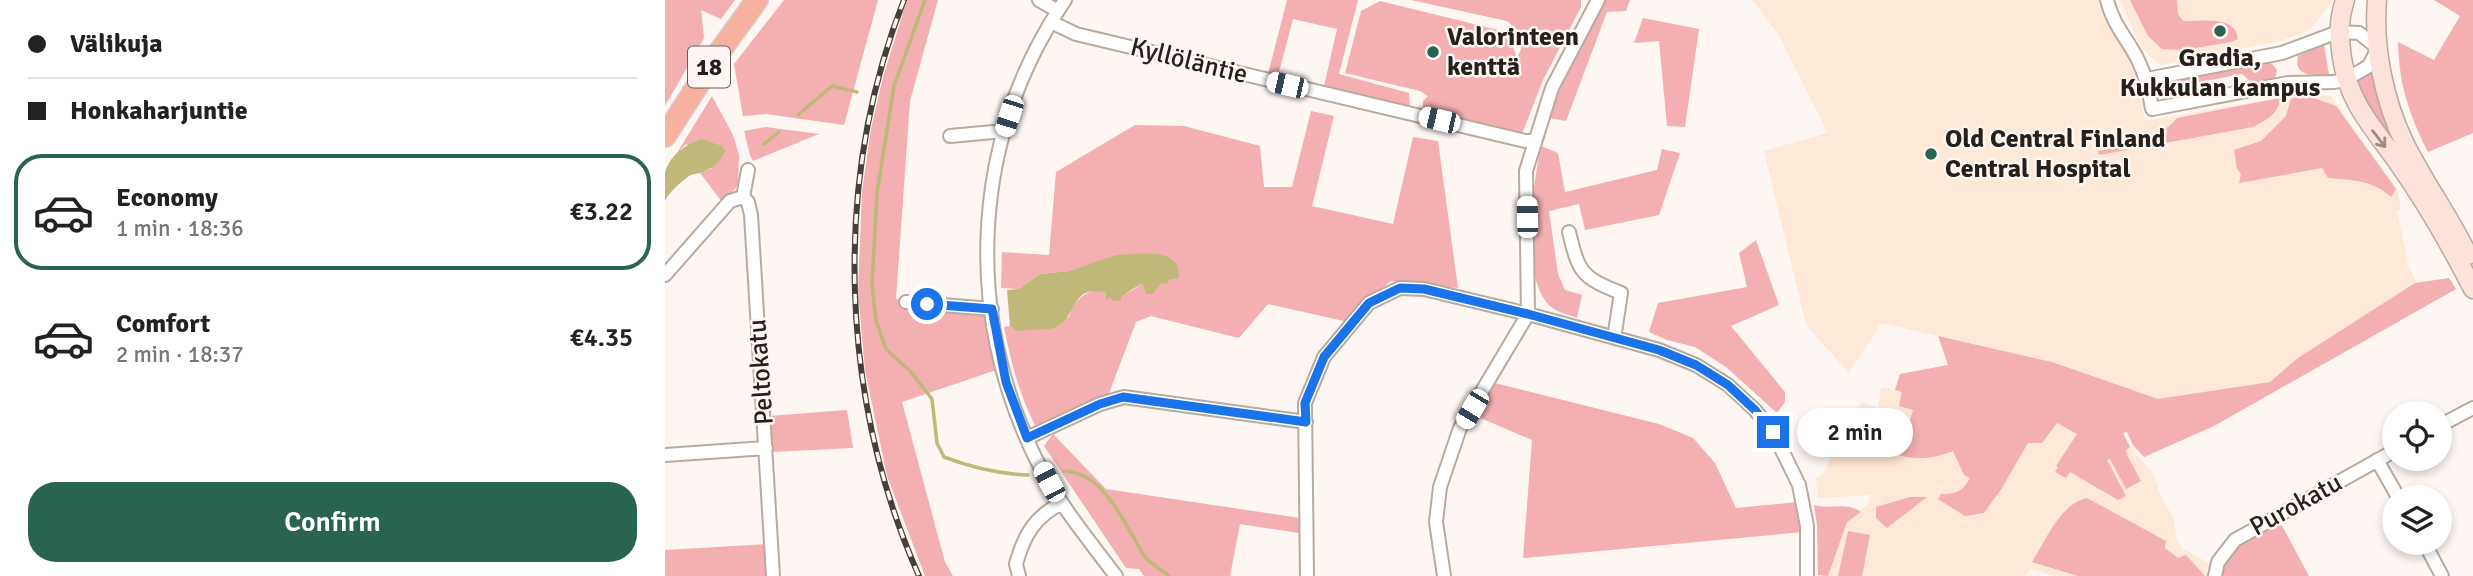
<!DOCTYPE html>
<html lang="en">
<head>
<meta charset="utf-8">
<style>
	body { margin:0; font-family:Signika,sans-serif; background:#f2f2f2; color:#222; height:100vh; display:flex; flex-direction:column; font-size:26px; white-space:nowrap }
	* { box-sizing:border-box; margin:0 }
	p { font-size:23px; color:#767676 }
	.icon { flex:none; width:38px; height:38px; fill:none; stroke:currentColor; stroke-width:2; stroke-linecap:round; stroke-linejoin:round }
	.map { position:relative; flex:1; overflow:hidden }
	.sheet { display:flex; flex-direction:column; background:#fff; width:665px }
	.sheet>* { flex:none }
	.banner { display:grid; align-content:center; height:154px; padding:0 28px; background:#fff }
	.buttons { position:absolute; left:1717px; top:401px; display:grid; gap:14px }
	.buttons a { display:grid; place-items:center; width:70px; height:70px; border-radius:50%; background:#fff; box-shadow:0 4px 10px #0003; font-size:35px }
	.end { position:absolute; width:32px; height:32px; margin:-16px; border:9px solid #1a73e8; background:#fff; box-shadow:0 0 0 4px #fff }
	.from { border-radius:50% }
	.bubble { position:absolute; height:49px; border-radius:24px; background:#fff; box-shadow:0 4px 10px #0003; font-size:23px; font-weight:600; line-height:49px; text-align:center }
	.car { position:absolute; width:21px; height:42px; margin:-21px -10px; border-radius:9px; box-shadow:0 0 5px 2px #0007; background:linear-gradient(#fff 24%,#345 0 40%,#fff 0 76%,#345 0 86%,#fff 0) }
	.banner b { display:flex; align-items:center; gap:24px; height:66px; font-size:26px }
	.banner b+b { border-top:2px solid #e0e0e0 }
	.banner i { width:18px; height:18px; background:#222 }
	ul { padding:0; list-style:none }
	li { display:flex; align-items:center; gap:21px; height:116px; margin:0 14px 10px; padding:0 14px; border:4px solid transparent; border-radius:28px }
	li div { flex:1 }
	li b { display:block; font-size:26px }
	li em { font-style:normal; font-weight:600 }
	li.active { border-color:#28644f }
	li>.icon { width:63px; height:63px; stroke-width:1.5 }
	.primary-button { display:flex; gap:14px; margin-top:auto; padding:14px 28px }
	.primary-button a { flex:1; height:80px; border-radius:28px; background:#28644f; color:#fff; font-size:28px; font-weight:600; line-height:80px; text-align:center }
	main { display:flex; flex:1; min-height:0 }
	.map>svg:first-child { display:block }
</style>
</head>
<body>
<main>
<section class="sheet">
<div class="banner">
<b><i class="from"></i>Välikuja</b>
<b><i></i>Honkaharjuntie</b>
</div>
<ul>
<li class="active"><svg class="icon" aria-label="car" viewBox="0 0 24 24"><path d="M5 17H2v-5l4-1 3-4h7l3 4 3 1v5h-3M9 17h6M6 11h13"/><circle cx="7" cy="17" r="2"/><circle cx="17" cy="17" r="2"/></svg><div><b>Economy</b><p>1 min · 18:36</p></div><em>€3.22</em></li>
<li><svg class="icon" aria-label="car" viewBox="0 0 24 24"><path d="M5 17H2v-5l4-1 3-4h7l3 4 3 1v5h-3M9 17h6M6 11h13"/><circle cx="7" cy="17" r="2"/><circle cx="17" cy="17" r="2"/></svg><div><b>Comfort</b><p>2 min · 18:37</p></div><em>€4.35</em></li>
</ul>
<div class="primary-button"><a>Confirm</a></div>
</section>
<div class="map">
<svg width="1808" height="576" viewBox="0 0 1808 576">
	<rect width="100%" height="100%" fill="#fdf6f2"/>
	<path fill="#fee8d7" d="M1087 0H1437L1441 19 1469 63 1480 121 1641 93 1666 96 1732 189 1736 209 1732 211 1744 266 1754 288 1633 358 1605 382 1489 400 1387 362 1216 323 1184 373 1141 325 1099 151 1163 133 1113 34Z
		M1455 0H1668L1647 28 1636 34 1615 41 1496 65 1485 57 1471 38Z
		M1235 374 1337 488 1363 443 1392 423 1412 434 1458 433 1465 447 1488 473 1494 492 1509 520 1511 535 1516 547 1543 563 1542 576H1390L1365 569 1360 576H1163L1182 522 1203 504 1206 495 1153 498 1151 478 1161 471 1170 440 1192 408 1197 403 1213 407 1216 388 1219 387 1230 390Z"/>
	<path fill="#f3afb2" d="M0 0H70L56 19 36 10 39 38 0 106Z
		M119 0H213L179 125 101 114 78 116 69 64Z
		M242 0H273L245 101 231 299 320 304 331 370 237 402 280 562 288 576H260L222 476 200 370 193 291 197 192 206 129 218 77Z
		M622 0H693L674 74 744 93 745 107 659 86 672 29 628 19 613 76 603 74Z
		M746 0H916V7L878 80 857 134 762 112 758 107V101L763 96 755 91 680 73 696 11 715 1 833 30C846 37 848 46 852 58L856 49 852 30 842 21Z
		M937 0H965L961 11 942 12 901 121 884 118C882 95 925 24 937 0Z
		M1465 0H1512L1513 14 1518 21C1535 22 1570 14 1573 39L1566 42 1518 50 1497 49 1483 36Z
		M1769 0H1808V133L1763 152C1744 114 1734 85 1733 42L1769 60 1795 16Z
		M978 18 1034 29 1020 127 1002 126 994 41 969 43Z
		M1659 44 1664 75C1650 75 1628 78 1633 56Z
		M1599 63H1606L1612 70 1610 79 1589 85 1577 74 1514 86 1504 99 1498 98 1493 92 1495 84 1500 82Z
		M1709 69 1747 169 1705 119 1691 83Z
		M1641 95 1671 106 1731 189 1726 197C1708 180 1687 180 1663 178L1657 168 1574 183 1576 174 1572 169 1569 150 1596 141 1621 116 1626 99Z
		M47 96 68 135 74 155 73 185 58 203 35 173 47 168 21 144 10 156Z
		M1615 98C1614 114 1601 120 1588 127L1434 155 1433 151C1459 146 1495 140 1512 118Z
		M646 111 669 116 647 206 728 224 748 137 773 141 793 288 726 281 679 321 603 304 574 338 486 316 471 322 443 396 379 425H370C354 394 346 362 339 327L345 326 352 332 358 329H374L404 317C409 302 415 295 430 290 451 296 456 300 476 284L479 287 496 282 422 265 404 271 375 274 354 289 336 288 337 252 384 255 391 172 470 125 519 126 595 146 599 187H627Z
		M101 127 154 134 88 161 85 155 79 131Z
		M876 146 893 153 900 192 992 170 997 149 1015 153 994 215 920 230 914 204 884 211 893 274 900 290 917 295 912 318C902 314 890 312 883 304 855 273 868 185 876 146Z
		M1091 240 1114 305 1066 326 1120 392V402L1112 413 1061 367 1030 347 1002 340 984 332 993 303 1082 287 1074 253Z
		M1784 278 1791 289 1549 426 1479 457 1468 445 1462 432 1458 433 1465 447 1460 451 1476 481 1461 489 1445 459 1442 460 1461 496 1453 500 1405 472 1401 478 1390 472 1393 467 1391 466 1412 434 1392 423 1377 443H1363L1337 488 1319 513 1300 516 1273 499 1276 494C1291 494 1297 492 1305 478L1299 475 1288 451C1270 458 1254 461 1234 455L1248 410 1234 406 1237 392 1230 390 1235 374 1283 365 1273 336 1387 362 1493 399 1605 382 1633 358 1750 283Z
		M830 383 994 424 1028 438 1050 463 1071 508 1133 502 1138 532 858 558 867 440 811 416Z
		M182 410 188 448 105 452 104 416Z
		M388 434 441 489 635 518 634 533 575 524 565 576H479L474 569 461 568 379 446Z
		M1245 497H1262L1222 528 1211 518V507Z
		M1422 498 1501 541 1500 548 1513 558 1521 555 1540 576H1413L1367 562C1381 540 1395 504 1422 498Z
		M1149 505C1164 510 1182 501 1196 512L1182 522 1163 576 1153 575 1152 525Z
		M1614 520 1644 576H1554C1562 545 1588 534 1614 520Z
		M1183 531 1205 535 1197 576H1173Z
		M102 544 104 576H0V550Z"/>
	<path fill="#c0b979" d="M36 139 57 146 60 151C55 163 46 169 35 173 31 174 27 174 24 176 15 183 5 191 0 201 0 193 0 181 0 173 4 156 21 144 36 139Z
		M451 255C473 255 516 245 514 278L505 279 501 284 496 283 488 294H481L479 287 476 284 457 296 456 300 448 301 445 297 441 299V293C405 283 414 316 391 327 379 332 364 327 352 332L345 326 342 290 354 289 375 274 404 271Z"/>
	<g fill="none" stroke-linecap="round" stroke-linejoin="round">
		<path stroke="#c0b979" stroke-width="3.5" d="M260 0 229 86 212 193 207 285 211 321 221 349 246 372 267 399 272 443 279 457C305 467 335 474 363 475
			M133 115 167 86 192 92
			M99 144 114 132
			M399 471C433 472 452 509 468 536 472 543 476 553 482 559 488 565 497 570 504 576"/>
		<g stroke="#b9aa9f" stroke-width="16">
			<path id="minor" d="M374 0 393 11
				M400 0C307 138 298 308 370 457 391 500 422 538 451 576
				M1442 0C1448 25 1462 38 1473 60 1481 76 1484 91 1487 109L1623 83 1669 82 1680 80 1704 66 1713 48 1694 33 1673 32 1617 53 1482 79
				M386 22 411 34 860 141H869
				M285 136 339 131
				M83 170 78 197 83 202 86 215 108 576
				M904 232C914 273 916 277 956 293L950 332
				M0 275 65 201 78 197
				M241 302 327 309
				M1774 426 1808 408
				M362 438 435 404 459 397 641 422
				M0 455 101 448
				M1712 460 1733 497
				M1759 542 1777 576
				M354 576 351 564C359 535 370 516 397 503
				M642 576 640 403 659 357 704 303 735 288 759 289 863 314 994 350 1031 365 1063 385 1090 410 1108 432 1134 485 1142 526V576
				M779 576 771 522 775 487 795 428 863 314 861 171 887 88 933 0
				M1550 576 1553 562 1570 540 1729 451"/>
		</g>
		<g stroke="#b9aa9f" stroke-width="21">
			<path id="secondary" d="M1680 0C1673 21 1674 36 1677 58 1684 104 1708 127 1734 164 1762 204 1786 246 1808 289
				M1712 0C1708 47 1719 100 1739 142 1758 181 1784 216 1803 255"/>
		</g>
		<g stroke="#d4d2d2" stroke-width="24">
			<path id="trunk" d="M0 136 55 51 92 0"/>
		</g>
		<use href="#minor" stroke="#fff" stroke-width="12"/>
		<use href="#secondary" stroke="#fbe2da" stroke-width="18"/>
		<use href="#trunk" stroke="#f6b29e" stroke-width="21"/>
		<g stroke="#463f3b" stroke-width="6">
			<path id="rail" d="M239 0C167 182 175 398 254 576"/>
		</g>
		<use href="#rail" stroke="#fdf6f2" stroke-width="3.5" stroke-dasharray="10" stroke-linecap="butt"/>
	</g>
	<defs><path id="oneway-shaft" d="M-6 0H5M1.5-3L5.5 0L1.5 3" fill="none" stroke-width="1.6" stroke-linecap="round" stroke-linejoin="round" transform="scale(1.75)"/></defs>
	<use stroke="#9b8b84" href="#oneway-shaft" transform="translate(1714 139) rotate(52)"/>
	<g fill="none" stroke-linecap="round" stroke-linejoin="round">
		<path stroke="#1a73e8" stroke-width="9" d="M262 304 327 309 341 382 362 438 435 404 458 397 641 422 640 403 659 357 704 303 735 288 759 289 863 314 994 350 1031 365 1063 385 1090 410 1108 432"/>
	</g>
	<g fill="#28644f" stroke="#fdf6f2" stroke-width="2.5">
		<circle cx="1555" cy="31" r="7"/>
		<circle cx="768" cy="52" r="7"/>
		<circle cx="1266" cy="154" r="7"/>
	</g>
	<g text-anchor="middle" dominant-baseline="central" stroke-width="5" stroke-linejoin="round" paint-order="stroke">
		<rect fill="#fdf6f2" stroke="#66605c" stroke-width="2" x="23" y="46.5" width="42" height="41" rx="5"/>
		<g font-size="24" font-weight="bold" fill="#26201c">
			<text x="44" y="67">18</text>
		</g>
		<g font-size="26" font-weight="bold" fill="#26201c" stroke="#fdf6f2" text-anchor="start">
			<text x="782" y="37">Valorinteen<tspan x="782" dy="30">kenttä</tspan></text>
			<text x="1555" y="58" text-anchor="middle">Gradia,<tspan x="1555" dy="30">Kukkulan kampus</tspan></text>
			<text x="1280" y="139">Old Central Finland<tspan x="1280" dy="30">Central Hospital</tspan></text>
		</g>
		<g font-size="26" fill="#26201c" stroke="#fdf6f2">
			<text transform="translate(524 61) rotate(14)">Kyllöläntie</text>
			<text transform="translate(96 372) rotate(-94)">Peltokatu</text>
			<text transform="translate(1631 505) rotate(-29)">Purokatu</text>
		</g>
	</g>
</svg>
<div class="buttons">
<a><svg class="icon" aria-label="locate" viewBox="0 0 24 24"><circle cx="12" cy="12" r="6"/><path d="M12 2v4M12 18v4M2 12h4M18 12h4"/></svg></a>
<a><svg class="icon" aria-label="layers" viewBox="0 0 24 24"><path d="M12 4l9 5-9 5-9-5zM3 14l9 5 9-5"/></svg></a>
</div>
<i class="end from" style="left:262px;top:304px"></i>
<i class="end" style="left:1108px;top:432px"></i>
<div class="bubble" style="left:1132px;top:408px;width:116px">2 min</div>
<i class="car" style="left:622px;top:85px;rotate:283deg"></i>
<i class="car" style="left:344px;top:116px;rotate:198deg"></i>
<i class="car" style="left:774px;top:120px;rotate:283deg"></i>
<i class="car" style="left:862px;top:217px;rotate:359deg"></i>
<i class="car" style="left:807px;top:409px;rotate:211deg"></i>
<i class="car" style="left:384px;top:482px;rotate:332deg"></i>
</div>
</main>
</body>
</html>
